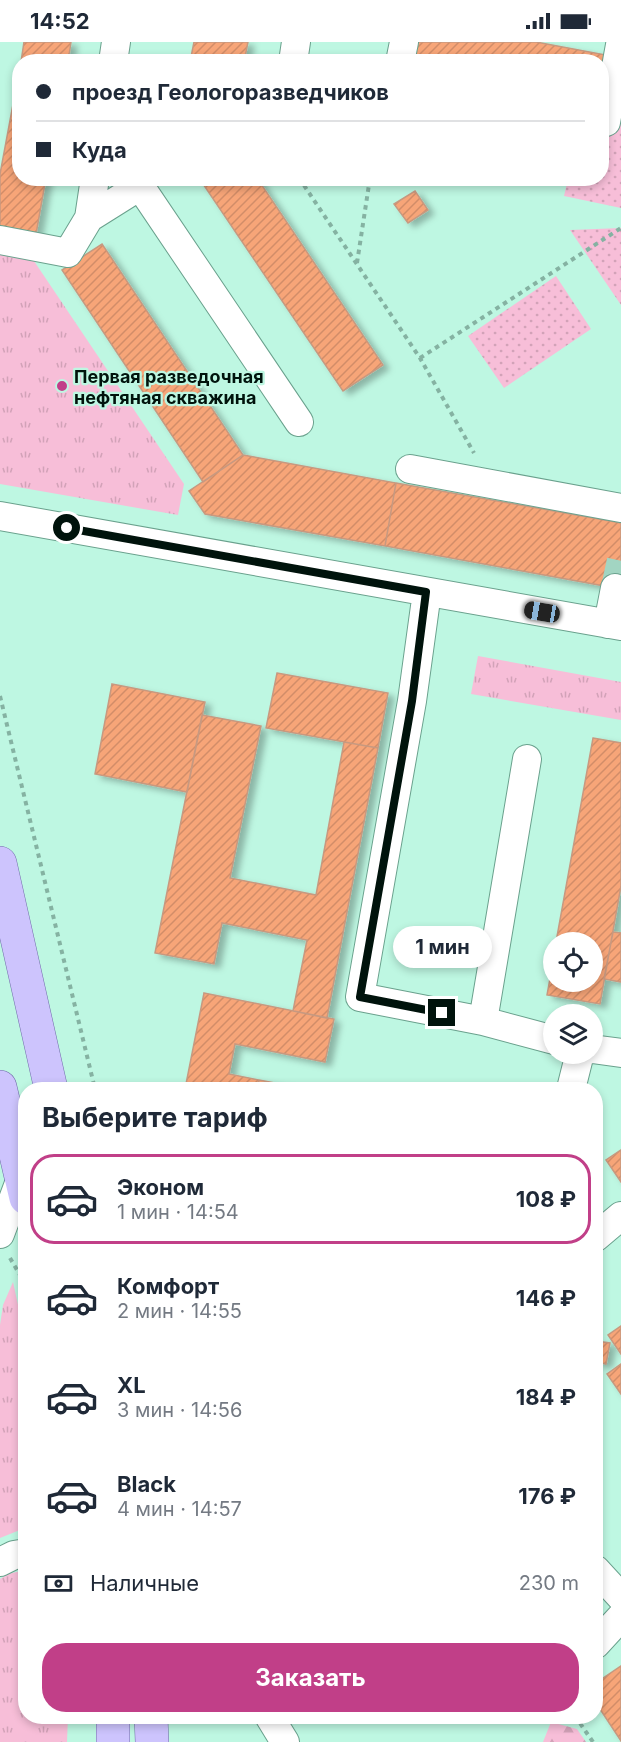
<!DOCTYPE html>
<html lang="ru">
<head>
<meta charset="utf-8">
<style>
	body { margin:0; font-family:Inter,sans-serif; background:#f2f2f3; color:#1f2937; height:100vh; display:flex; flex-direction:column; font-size:22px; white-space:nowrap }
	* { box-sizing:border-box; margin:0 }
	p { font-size:20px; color:#747a83 }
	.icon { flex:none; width:33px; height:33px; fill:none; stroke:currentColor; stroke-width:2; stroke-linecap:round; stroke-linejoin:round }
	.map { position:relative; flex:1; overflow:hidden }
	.side { position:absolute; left:18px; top:1040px; width:585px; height:642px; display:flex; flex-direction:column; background:#fff; border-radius:24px; box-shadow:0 3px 9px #0003 }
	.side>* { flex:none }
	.hud { position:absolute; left:12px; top:12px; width:597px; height:132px; border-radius:24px; box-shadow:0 3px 9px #0003; display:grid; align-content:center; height:132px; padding:0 24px; background:#fff }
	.controls { position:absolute; left:543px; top:890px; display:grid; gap:12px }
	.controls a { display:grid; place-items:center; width:60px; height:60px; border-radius:50%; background:#fff; box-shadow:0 3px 9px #0003; font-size:30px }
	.end { position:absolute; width:27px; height:27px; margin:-14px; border:8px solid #00130c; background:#fff; box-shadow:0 0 0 3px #fff }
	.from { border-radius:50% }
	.bubble { position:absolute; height:42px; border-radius:21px; background:#fff; box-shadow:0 3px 9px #0003; font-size:20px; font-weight:700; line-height:42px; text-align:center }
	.car { position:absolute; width:18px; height:36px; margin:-18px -9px; border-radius:8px; box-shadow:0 0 4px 2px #0007; background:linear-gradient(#222 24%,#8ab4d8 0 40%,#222 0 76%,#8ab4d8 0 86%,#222 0) }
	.hud b { display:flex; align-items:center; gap:21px; height:57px; font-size:22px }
	.hud b+b { border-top:2px solid #e0e1e3 }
	.hud i { width:15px; height:15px; background:#1f2937 }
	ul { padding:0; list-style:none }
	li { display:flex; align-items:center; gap:18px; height:90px; margin:0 12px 9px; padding:0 12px; border:3px solid transparent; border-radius:24px }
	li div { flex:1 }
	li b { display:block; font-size:22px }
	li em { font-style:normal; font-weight:700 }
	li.on { border-color:#c13f88 }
	li>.icon { width:54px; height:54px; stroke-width:1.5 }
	h2 { padding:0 24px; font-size:27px; line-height:72px }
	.pay { display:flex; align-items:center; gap:15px; height:66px; padding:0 24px; font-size:22px }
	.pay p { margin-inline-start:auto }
	.action { display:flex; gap:12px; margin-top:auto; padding:12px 24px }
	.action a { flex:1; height:69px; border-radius:24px; background:#c13f88; color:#fff; font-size:24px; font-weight:700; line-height:69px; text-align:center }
	.status { display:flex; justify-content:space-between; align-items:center; height:42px; padding:0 30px; background:#fff; direction:ltr }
	.status svg { height:16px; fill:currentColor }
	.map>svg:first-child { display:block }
</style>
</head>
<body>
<div class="status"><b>14:52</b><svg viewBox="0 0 49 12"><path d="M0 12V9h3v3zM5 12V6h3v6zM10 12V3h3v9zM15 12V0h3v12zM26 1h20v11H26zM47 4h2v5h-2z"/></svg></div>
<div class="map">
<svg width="621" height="1700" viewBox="0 0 621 1700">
	<defs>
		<pattern id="grass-tufts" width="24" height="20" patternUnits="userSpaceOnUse" patternTransform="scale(1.5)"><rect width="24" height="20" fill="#f7bed8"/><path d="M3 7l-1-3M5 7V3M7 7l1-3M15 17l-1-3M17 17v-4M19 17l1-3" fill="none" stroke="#d2a2b8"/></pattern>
		<pattern id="forest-firs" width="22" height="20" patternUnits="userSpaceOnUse" patternTransform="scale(1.5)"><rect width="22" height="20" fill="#f7bed8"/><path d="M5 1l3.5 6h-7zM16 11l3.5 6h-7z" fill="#d2a2b8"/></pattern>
		<pattern id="park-dots" width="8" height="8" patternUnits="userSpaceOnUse" patternTransform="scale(1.5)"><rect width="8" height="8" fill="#f7bed8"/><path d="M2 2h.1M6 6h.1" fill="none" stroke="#d2a2b8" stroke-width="1.8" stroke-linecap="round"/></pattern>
		<pattern id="building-hatch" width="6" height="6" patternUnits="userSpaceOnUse" patternTransform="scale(1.5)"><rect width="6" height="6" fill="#f7a578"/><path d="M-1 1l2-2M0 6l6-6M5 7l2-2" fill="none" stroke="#d28d67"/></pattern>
		<filter id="shadow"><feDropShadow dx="6" dy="4" stdDeviation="3" flood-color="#0004"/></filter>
	</defs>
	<rect width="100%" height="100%" fill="#bef7e2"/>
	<path fill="url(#grass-tufts)" d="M0 212 34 219 184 442 178 473 0 442Z
		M478 614 621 640V678L471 652Z
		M13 1240 26 1299 25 1486 0 1496V1283L3 1263Z
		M25 1528 26 1674H68L67 1700H0V1537L8 1532Z"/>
	<path fill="url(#forest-firs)" d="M551 1680 577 1687 586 1700H543Z"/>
	<path fill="url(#park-dots)" d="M621 67V166L564 154 568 137 602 136V84Z
		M621 186V263L570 188Z
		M556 234 591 287 504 346 468 294Z"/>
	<path fill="url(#building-hatch)" stroke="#c79980" stroke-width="1.5" filter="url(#shadow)" d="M24 0H71L68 20H21Z
		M194 0H248L244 20H190Z
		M410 0H536L606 13 602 38V20H407Z
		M20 25V136H46L36 192 0 185V132Z
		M205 136H257L383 323 343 349 201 139Z
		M415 149 428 168 408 181 394 162Z
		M102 202 243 413 203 440 62 228Z
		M243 413 396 441 385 504 205 472 189 449Z
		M396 441 621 481V547L385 504Z
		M277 631 388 651 378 706 266 686Z
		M112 642 205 660 187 750 95 732Z
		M202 673 261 684 230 836 316 853 344 700 378 706 327 976 293 969 307 898 222 881 214 922 155 911Z
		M593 696 621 701V844L600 962 547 953 554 915V939H592V900H556Z
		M613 890 621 891V940L604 937Z
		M204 951 334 977 325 1020 235 1002 229 1032 259 1038 257 1047H185Z
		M259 1038 307 1047H257Z
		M621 1108V1140L606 1118Z
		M621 1284V1312L608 1293Z
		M596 1299 610 1301 606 1322 596 1320Z
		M621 1322V1352L607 1332Z
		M621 1624V1699L596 1661V1641Z"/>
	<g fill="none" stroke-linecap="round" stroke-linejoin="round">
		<path stroke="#a2d5c2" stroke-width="28" stroke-dasharray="28 14" stroke-linecap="butt" d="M615 546 621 518"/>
		<g stroke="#6aa18d" stroke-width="30">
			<path id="minor" d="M113 20 116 0
				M293 20 296 0
				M400 20 404 0
				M602 79 606 80 620 3
				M89 176 140 144 299 380
				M0 198 68 211 89 176 95 136
				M410 427 621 466
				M0 474 621 584
				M427 550 412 659 360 955 483 979 554 998
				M608 582 615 546
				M483 979 527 717
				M592 1007 621 1011
				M571 1047 580 1011
				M0 1192 21 1136
				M596 1195 621 1174
				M0 1520 14 1513 26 1511
				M596 1528 621 1555
				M596 1602 621 1575
				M269 1674 285 1700"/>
		</g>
		<g stroke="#6f6ca8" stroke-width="34">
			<path id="major" d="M0 821 51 1047
				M0 1045 26 1156
				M113 1674V1700
				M151 1674 152 1700"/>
		</g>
		<path stroke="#85b2a2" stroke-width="4" stroke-dasharray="4.5 4.5" stroke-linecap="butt" d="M299 136 420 316 474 411
			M357 221 370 136
			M420 316 621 186
			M0 654 95 1047
			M10 1216 20 1233 26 1255
			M575 1674 593 1700"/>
		<use href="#minor" stroke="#fff" stroke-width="28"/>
		<use href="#major" stroke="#cdc4fd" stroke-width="33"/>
	</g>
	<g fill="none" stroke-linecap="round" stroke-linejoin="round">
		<path stroke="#00130c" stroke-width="8" d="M67 486 426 550 412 659 360 955 442 971"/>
	</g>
	<circle fill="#c13f88" stroke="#bef7e2" stroke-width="2" cx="62" cy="344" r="6"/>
	<g text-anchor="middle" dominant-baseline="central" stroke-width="4.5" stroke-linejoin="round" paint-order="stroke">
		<g font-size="18" font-weight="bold" fill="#00130c" stroke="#bef7e2" text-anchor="start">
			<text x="74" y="334">Первая разведочная<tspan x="74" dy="21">нефтяная скважина</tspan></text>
		</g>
	</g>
</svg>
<div class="controls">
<a><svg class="icon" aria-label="locate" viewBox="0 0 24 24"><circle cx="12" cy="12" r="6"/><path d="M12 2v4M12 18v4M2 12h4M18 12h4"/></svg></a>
<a><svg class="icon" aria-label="layers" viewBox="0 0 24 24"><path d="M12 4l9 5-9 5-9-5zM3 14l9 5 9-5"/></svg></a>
</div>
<i class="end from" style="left:67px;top:486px"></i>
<i class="end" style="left:442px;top:971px"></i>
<div class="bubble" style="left:393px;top:884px;width:99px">1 мин</div>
<i class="car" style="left:542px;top:570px;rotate:280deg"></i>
<div class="hud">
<b><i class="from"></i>проезд Геологоразведчиков</b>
<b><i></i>Куда</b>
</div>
<section class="side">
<h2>Выберите тариф</h2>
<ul>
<li class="on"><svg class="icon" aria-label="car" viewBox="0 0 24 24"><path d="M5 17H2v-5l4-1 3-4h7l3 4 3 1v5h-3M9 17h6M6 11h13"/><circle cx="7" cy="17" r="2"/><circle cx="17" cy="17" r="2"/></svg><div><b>Эконом</b><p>1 мин · 14:54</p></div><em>108 ₽</em></li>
<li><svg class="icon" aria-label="car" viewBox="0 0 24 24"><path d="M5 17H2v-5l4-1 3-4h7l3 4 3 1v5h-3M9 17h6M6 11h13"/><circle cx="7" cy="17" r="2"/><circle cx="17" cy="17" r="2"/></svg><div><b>Комфорт</b><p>2 мин · 14:55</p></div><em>146 ₽</em></li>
<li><svg class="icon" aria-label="car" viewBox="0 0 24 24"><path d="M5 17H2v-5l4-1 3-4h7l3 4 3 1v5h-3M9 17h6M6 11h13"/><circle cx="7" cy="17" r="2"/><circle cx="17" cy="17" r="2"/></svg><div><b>XL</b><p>3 мин · 14:56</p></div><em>184 ₽</em></li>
<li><svg class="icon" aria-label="car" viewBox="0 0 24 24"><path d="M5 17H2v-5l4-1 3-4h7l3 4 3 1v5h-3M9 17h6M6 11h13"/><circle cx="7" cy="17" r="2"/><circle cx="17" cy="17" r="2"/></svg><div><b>Black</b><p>4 мин · 14:57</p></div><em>176 ₽</em></li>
</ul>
<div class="pay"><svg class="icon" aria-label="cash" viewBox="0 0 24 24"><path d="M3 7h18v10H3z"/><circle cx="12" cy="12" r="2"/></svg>Наличные<p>230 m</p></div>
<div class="action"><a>Заказать</a></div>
</section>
</div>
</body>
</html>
